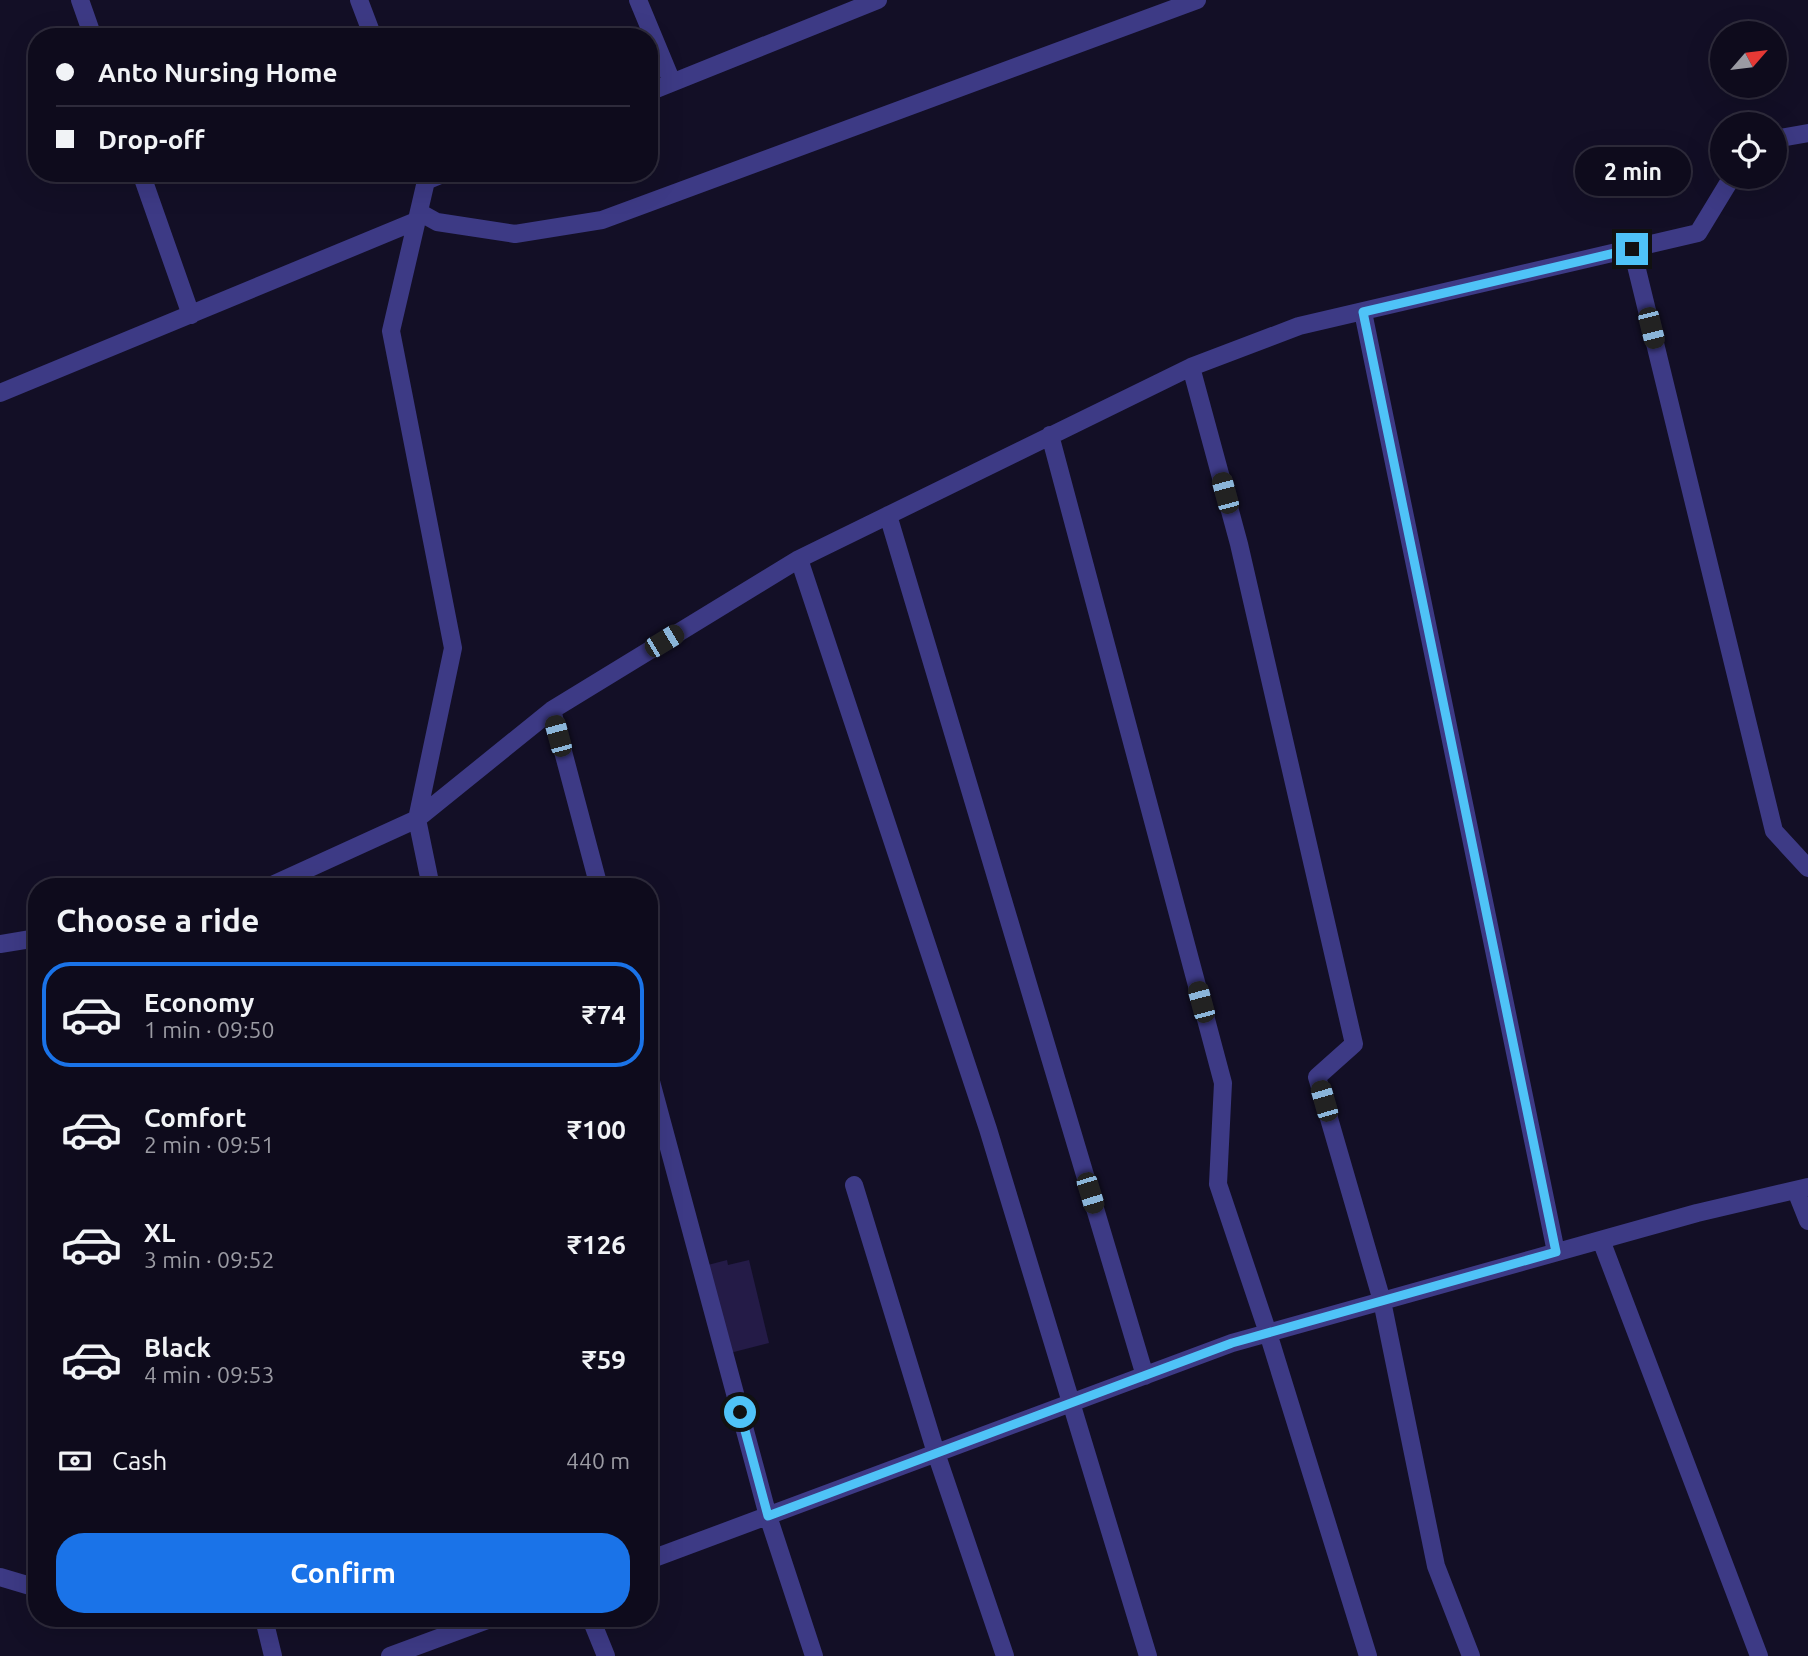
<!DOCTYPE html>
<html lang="en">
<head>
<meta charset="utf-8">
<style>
	body { margin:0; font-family:Ubuntu,sans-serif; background:#1c1929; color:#f1f3f6; height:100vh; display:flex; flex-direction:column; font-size:26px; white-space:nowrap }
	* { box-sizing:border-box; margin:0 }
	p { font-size:23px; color:#9b9ba3 }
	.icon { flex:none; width:38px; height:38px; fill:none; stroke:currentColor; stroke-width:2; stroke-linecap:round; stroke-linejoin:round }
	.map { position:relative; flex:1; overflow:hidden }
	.side { position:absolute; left:28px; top:878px; width:630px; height:749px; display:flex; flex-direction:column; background:#0e0b1c; border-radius:28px; box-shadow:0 7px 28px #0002,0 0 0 2px #2e2b3b }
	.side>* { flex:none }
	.banner { position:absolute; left:28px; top:28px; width:630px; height:154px; border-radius:28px; box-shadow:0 7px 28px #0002,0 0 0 2px #2e2b3b; display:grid; align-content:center; height:154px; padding:0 28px; background:#0e0b1c }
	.needle { width:46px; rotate:62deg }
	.fabs { position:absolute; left:1710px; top:21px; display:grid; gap:14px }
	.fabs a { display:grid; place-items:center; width:77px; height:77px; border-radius:50%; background:#0e0b1c; box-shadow:0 7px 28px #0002,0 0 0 2px #2e2b3b; font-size:35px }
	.end { position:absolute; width:32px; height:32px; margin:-16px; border:9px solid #4fc3f7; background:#111; box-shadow:0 0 0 4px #111 }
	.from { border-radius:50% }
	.bubble { position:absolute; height:49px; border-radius:24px; background:#0e0b1c; box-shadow:0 7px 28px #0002,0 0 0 2px #2e2b3b; font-size:23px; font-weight:600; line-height:49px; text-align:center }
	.car { position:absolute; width:21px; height:42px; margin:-21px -10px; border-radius:9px; box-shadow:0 0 5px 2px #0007; background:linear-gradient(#222 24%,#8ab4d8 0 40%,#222 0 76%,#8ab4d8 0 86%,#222 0) }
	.banner b { display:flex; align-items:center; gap:24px; height:66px; font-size:26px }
	.banner b+b { border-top:2px solid #2e2b3b }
	.banner i { width:18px; height:18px; background:#f1f3f6 }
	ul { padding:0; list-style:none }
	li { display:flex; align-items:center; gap:21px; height:105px; margin:0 14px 10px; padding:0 14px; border:4px solid transparent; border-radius:28px }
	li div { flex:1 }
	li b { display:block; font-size:26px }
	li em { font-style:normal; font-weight:600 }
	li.selected { border-color:#1a73e8 }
	li>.icon { width:63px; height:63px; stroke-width:1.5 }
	h2 { padding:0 28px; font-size:32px; line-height:84px }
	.pay { display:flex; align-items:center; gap:18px; height:77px; padding:0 28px; font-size:26px }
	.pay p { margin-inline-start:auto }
	.action { display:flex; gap:14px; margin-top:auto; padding:14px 28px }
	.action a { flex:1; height:80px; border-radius:28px; background:#1a73e8; color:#fff; font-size:28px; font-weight:600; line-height:80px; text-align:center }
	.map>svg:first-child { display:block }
</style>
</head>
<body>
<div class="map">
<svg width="1808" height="1656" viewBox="0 0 1808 1656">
	<rect width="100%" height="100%" fill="#130f26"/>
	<path fill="#241b47" d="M727 1260 728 1265 749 1260 769 1343 726 1354 704 1266Z"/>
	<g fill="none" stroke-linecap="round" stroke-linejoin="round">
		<path stroke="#3d3a85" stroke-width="18" d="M80 0 93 37
			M359 0 373 37
			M638 0 672 82
			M649 92 878 0
			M1774 139 1808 133
			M141 173 191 315
			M423 173 426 181 391 331 453 648 417 819 431 887
			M426 181 445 173
			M419 212 437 222 515 234 602 220 1197 0
			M1632 249 1774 831 1808 868
			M1363 312 1556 1252
			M1191 367 1239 544 1354 1044 1317 1077 1382 1301 1436 1566 1471 1656
			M0 393 416 221
			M1050 435 1223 1083 1218 1184 1268 1333 1368 1656
			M888 515 1145 1376
			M799 559 988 1129 1148 1656
			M552 710 599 887
			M268 887 417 819 552 710 799 559 1191 367 1299 326 1698 233 1732 177
			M0 944 37 938
			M649 1074 768 1516 814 1656
			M854 1185 936 1453 1005 1656
			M1796 1191 1808 1221
			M1601 1240 1759 1656
			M649 1560 1232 1343 1697 1213 1808 1187
			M0 1577 37 1588
			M264 1619 273 1656
			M591 1619 606 1656
			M390 1656 490 1619"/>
	</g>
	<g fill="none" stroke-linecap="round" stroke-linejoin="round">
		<path stroke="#4fc3f7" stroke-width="9" d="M740 1412 768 1516 1232 1343 1556 1252 1363 312 1632 249"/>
	</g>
</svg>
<div class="fabs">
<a><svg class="needle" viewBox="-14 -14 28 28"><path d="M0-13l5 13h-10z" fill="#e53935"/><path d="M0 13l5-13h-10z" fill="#9b9ba3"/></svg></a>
<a><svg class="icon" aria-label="locate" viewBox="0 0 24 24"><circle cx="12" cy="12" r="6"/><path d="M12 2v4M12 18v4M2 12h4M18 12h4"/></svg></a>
</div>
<i class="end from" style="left:740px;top:1412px"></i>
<i class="end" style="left:1632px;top:249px"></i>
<div class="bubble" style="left:1575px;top:147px;width:116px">2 min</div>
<i class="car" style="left:1651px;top:328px;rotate:166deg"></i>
<i class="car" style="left:1225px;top:493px;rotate:345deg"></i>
<i class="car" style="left:664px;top:641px;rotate:59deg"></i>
<i class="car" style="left:558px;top:736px;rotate:345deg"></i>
<i class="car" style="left:1201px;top:1002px;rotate:345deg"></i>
<i class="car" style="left:1324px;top:1101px;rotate:344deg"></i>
<i class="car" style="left:1090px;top:1193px;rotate:163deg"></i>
<div class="banner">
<b><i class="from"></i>Anto Nursing Home</b>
<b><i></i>Drop-off</b>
</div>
<section class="side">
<h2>Choose a ride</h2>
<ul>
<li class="selected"><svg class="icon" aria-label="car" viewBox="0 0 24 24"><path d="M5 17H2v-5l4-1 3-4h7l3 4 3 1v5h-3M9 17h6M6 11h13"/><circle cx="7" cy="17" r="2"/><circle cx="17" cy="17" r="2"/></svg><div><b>Economy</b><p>1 min · 09:50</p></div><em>₹74</em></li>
<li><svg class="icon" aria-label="car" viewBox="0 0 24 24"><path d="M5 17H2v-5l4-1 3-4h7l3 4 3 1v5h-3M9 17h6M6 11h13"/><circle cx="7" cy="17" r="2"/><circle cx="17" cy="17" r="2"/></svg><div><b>Comfort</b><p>2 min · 09:51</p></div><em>₹100</em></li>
<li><svg class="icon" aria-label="car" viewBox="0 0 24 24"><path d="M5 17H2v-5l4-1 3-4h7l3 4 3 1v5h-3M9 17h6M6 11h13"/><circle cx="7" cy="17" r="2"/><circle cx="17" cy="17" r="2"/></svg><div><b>XL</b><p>3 min · 09:52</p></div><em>₹126</em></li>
<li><svg class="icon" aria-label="car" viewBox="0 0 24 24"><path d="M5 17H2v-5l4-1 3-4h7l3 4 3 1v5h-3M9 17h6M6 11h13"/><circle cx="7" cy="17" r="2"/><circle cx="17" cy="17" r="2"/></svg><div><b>Black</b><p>4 min · 09:53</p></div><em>₹59</em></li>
</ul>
<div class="pay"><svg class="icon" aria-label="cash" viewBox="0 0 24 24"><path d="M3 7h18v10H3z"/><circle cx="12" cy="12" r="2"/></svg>Cash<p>440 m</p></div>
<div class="action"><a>Confirm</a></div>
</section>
</div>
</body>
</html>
